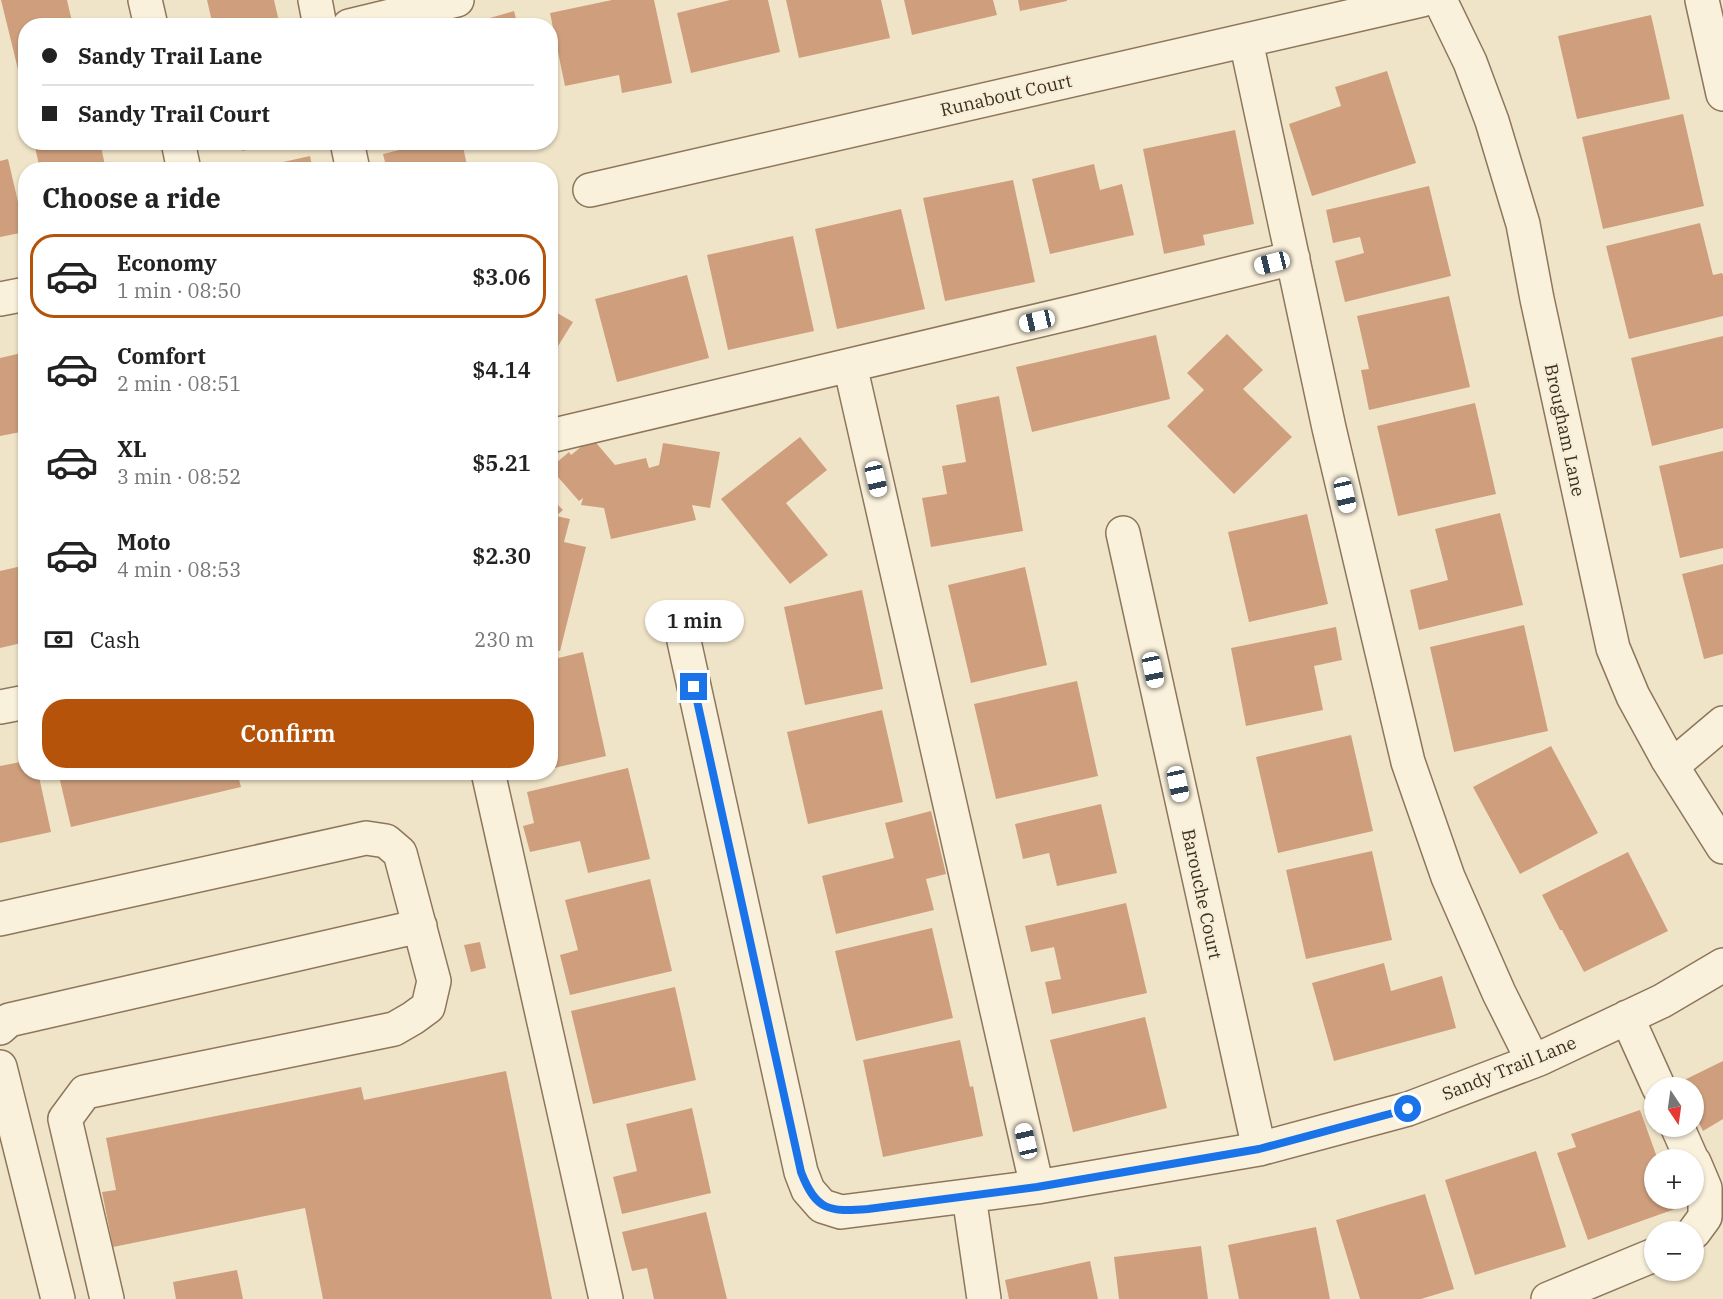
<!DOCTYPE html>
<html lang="en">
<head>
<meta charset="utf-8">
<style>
	body { margin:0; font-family:"IBM Plex Serif",serif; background:#f6f6f6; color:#222; height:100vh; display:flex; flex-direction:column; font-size:22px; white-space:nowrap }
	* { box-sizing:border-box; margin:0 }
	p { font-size:20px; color:#767676 }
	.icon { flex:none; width:33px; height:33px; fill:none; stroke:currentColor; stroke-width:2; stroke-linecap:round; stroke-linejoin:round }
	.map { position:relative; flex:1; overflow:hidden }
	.drawer { position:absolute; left:18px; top:162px; width:540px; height:618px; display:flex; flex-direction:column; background:#fff; border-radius:24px; box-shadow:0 2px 4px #0004 }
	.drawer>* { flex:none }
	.guide { position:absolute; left:18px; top:18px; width:540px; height:132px; border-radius:24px; box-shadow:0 2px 4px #0004; display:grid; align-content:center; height:132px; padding:0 24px; background:#fff }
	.needle { width:39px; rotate:167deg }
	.tools { position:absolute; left:1644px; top:1077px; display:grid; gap:12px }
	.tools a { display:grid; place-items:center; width:60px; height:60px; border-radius:50%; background:#fff; box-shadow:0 2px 4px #0004; font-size:30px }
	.end { position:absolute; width:27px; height:27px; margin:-14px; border:8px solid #1a73e8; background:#fff; box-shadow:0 0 0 3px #fff }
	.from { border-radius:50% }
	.bubble { position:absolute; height:42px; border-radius:21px; background:#fff; box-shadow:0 2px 4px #0004; font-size:20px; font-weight:600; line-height:42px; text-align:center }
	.car { position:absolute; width:18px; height:36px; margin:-18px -9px; border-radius:8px; box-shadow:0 0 4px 2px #0007; background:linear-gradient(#fff 24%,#345 0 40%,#fff 0 76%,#345 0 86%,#fff 0) }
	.guide b { display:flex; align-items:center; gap:21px; height:57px; font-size:22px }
	.guide b+b { border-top:2px solid #e0e0e0 }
	.guide i { width:15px; height:15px; background:#222 }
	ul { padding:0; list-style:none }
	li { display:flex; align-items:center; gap:18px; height:84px; margin:0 12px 9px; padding:0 12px; border:3px solid transparent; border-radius:24px }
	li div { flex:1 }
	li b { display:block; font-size:22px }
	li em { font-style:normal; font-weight:600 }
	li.on { border-color:#b45309 }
	li>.icon { width:54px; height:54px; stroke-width:1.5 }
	h2 { padding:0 24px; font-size:27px; line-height:72px }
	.pay { display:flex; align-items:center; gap:15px; height:66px; padding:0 24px; font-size:22px }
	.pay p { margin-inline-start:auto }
	.cta { display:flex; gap:12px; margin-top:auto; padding:12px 24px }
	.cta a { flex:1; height:69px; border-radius:24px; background:#b45309; color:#fff; font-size:24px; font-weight:600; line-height:69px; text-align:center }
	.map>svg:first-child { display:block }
</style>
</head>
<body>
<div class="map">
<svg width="1723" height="1299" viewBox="0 0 1723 1299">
	<rect width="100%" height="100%" fill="#f0e4c8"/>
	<path fill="#cf9f7d" d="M1 0H67L73 26H26V102Z
		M207 0H274L280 26H213Z
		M612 0H654L672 83 622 93 619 75 565 86 550 13Z
		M730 0H768L780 52 691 73 677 13Z
		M786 0H881L890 38 799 58Z
		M904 0H993L997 15 912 35Z
		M1018 0H1067V1L1020 11Z
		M514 11 518 26H465V25Z
		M1651 15 1670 99 1577 119 1558 36Z
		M1387 71 1416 163 1312 196 1289 124 1341 106 1335 87Z
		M1683 114 1704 206 1603 229 1582 137Z
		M1235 130 1254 224 1203 235 1205 245 1164 254 1143 149Z
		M34 142H100L106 170H40Z
		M240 142H276L277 143 242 151Z
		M432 142H462L468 170H387L383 154Z
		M310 156 313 170H252V169Z
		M8 159 25 232 0 237V161Z
		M1094 164 1100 190 1122 184 1134 235 1050 254 1032 179Z
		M1013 180 1035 282 945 301 923 198Z
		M1429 186 1451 276 1345 302 1335 261 1364 253 1360 237 1333 243 1326 210Z
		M901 209 925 309 837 329 815 229Z
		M1700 223 1713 275 1722 273 1723 275V316L1629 339 1606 246Z
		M793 236 814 331 728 350 707 255Z
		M687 275 709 358 617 382 595 299Z
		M1449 296 1470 387 1369 410 1361 370 1369 369 1357 316Z
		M550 309 573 322 550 359Z
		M1227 334 1263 370 1243 389 1292 437 1234 494 1167 426 1204 390 1187 373Z
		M1156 335 1170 399 1032 432 1016 367Z
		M1723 336V428L1652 446 1631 358Z
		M26 352V431L0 436V358Z
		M999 396 1023 531 931 547 922 498 947 494 942 466 966 462 956 405Z
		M1475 403 1496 494 1398 516 1377 426Z
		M800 437 827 470 786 503 828 555 790 584 721 499Z
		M592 438 615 465 646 458 649 468 659 465 663 443 720 452 710 508 692 505 696 520 611 539 604 508 581 505 583 498 579 501 550 468 569 452 571 455Z
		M1723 451V548L1680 558 1659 466Z
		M550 497 563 510 556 516 570 519 564 542 586 547 560 651 550 649Z
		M1500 513 1523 605 1419 630 1410 590 1448 580 1435 529Z
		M1307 514 1328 604 1249 622 1228 532Z
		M1723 564V654L1704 659 1682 574Z
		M26 565V642L0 648V571Z
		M1025 567 1047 665 971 683 948 585Z
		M862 590 883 689 805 705 784 607Z
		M1524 625 1548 731 1454 752 1430 647Z
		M1336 627 1342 660 1314 666 1323 710 1246 726 1231 648Z
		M583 652 606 756 550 769V660Z
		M1077 681 1098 776 996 799 974 704Z
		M882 710 903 802 808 824 787 732Z
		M1351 735 1373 831 1278 853 1256 757Z
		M1551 746 1598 833 1520 874 1473 787Z
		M26 761V772H38L51 832 0 843V766Z
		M628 768 650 859 588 873 580 841 530 852 523 826 534 823 527 792Z
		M58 772H237L241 787 71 827Z
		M1101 804 1117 873 1057 886 1049 853 1023 859 1015 824Z
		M931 811 946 874 926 879 934 910 836 934 822 876 894 858 885 823Z
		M1372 851 1392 940 1306 959 1286 870Z
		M1628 852 1668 931 1584 972 1562 930H1560L1542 895Z
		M650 879 672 971 570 995 560 955 578 950 565 900Z
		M1126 903 1147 993 1052 1014 1045 982 1061 979 1054 947 1031 952 1025 926Z
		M932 928 953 1018 856 1041 835 951Z
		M480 942 486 968 471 972 464 945Z
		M1384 963 1391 991 1442 976 1456 1028 1334 1061 1312 983Z
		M675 987 696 1080 593 1104 571 1011Z
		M1145 1017 1167 1108 1073 1132 1050 1040Z
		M960 1040 970 1087 973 1086 983 1136 883 1157 863 1060Z
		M1723 1061V1119L1703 1131 1694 1113V1088H1681L1678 1083Z
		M506 1071 552 1299H323L305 1208 113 1247 102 1192 116 1190 106 1138 361 1087 364 1100Z
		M692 1108 711 1193 622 1214 613 1177 637 1171 626 1124Z
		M1640 1110 1658 1160H1654V1198H1671L1675 1209 1588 1240 1557 1153 1576 1147 1571 1134Z
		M1536 1151 1566 1247 1475 1275 1445 1180Z
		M1425 1194 1454 1289 1421 1299H1360L1336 1220Z
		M706 1212 727 1299H654L647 1268 632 1271 622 1232Z
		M1316 1227 1330 1299H1239L1228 1245Z
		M1201 1246 1208 1299H1119L1114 1257Z
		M1090 1261 1098 1299H1009L1005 1280Z
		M237 1270 243 1299H176L173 1282Z"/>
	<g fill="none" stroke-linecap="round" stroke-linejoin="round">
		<g stroke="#8d765c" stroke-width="36">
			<path id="minor" d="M145 0 151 26
				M315 0 320 26
				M1440 0 1470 62 1492 121 1523 224 1537 299 1613 648 1633 696 1668 760 1723 847
				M1702 0 1723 94
				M349 26 457 0
				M1246 41 1329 428 1408 762 1448 877 1499 993 1533 1061
				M178 142 184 170
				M347 142 353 170
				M590 190 1422 0
				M0 299 26 294
				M850 365 1037 1187
				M550 436 1083 310 1293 258
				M1123 533 1259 1149
				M684 641 801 1172 808 1190 822 1206 841 1212 1037 1187 1259 1149 1408 1109 1539 1059 1662 1001 1723 965
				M0 707 26 702
				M1672 766 1723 723
				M488 772 606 1299
				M0 919 366 838 386 841 400 853 434 981 428 1007 413 1018 394 1029 85 1092 65 1119 107 1299
				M1627 1017 1659 1088
				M0 1028 9 1020 420 926
				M0 1067 58 1299
				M1677 1126 1692 1160
				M1694 1162 1705 1188V1217L1694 1232
				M969 1196 984 1299
				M1548 1299 1654 1255"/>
		</g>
		<use href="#minor" stroke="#faf1dc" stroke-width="33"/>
	</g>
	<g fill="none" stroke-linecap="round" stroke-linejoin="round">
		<path stroke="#1a73e8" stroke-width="8" d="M694 687 801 1172C816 1211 829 1212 868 1209L1037 1187 1259 1149 1408 1109"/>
	</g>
	<g text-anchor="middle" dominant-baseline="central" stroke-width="4.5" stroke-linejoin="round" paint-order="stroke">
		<g font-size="18" fill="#3d2e20" stroke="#f7eed8">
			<text transform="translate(1006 95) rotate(-13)">Runabout Court</text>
			<text transform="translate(1565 430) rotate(78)">Brougham Lane</text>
			<text transform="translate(1202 894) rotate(78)">Barouche Court</text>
			<text transform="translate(1509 1068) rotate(-22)">Sandy Trail Lane</text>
		</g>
	</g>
</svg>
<div class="tools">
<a><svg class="needle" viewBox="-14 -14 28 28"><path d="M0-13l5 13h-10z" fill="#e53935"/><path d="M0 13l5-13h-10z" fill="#767676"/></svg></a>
<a>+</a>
<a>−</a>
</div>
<i class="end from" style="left:1408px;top:1109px"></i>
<i class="end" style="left:694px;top:687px"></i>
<div class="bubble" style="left:645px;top:600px;width:99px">1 min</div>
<i class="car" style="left:1272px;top:263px;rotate:256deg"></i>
<i class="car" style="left:1037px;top:321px;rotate:257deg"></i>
<i class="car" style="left:876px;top:479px;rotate:167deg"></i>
<i class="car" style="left:1345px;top:495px;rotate:167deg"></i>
<i class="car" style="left:1153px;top:670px;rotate:168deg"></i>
<i class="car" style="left:1178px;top:784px;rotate:168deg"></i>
<i class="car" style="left:1026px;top:1141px;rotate:347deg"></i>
<div class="guide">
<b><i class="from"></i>Sandy Trail Lane</b>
<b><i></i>Sandy Trail Court</b>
</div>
<section class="drawer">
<h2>Choose a ride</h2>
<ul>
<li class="on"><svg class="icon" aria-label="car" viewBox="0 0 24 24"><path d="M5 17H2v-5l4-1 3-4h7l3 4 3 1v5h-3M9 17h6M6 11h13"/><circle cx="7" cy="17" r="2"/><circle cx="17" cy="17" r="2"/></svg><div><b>Economy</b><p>1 min · 08:50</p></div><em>$3.06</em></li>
<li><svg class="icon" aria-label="car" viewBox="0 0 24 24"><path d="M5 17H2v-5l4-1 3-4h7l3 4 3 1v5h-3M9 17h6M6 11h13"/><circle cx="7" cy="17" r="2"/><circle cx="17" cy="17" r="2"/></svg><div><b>Comfort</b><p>2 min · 08:51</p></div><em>$4.14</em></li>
<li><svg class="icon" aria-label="car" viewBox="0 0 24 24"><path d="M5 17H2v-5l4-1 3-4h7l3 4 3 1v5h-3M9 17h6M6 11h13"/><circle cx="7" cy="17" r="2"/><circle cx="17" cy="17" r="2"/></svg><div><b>XL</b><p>3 min · 08:52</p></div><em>$5.21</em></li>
<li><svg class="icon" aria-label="car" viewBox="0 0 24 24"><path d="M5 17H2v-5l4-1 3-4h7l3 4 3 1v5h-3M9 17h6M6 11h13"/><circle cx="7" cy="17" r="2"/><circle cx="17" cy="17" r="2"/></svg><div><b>Moto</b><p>4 min · 08:53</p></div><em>$2.30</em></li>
</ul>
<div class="pay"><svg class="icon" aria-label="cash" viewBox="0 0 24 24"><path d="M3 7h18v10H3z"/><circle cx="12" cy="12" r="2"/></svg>Cash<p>230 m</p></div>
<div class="cta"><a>Confirm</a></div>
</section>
</div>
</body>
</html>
